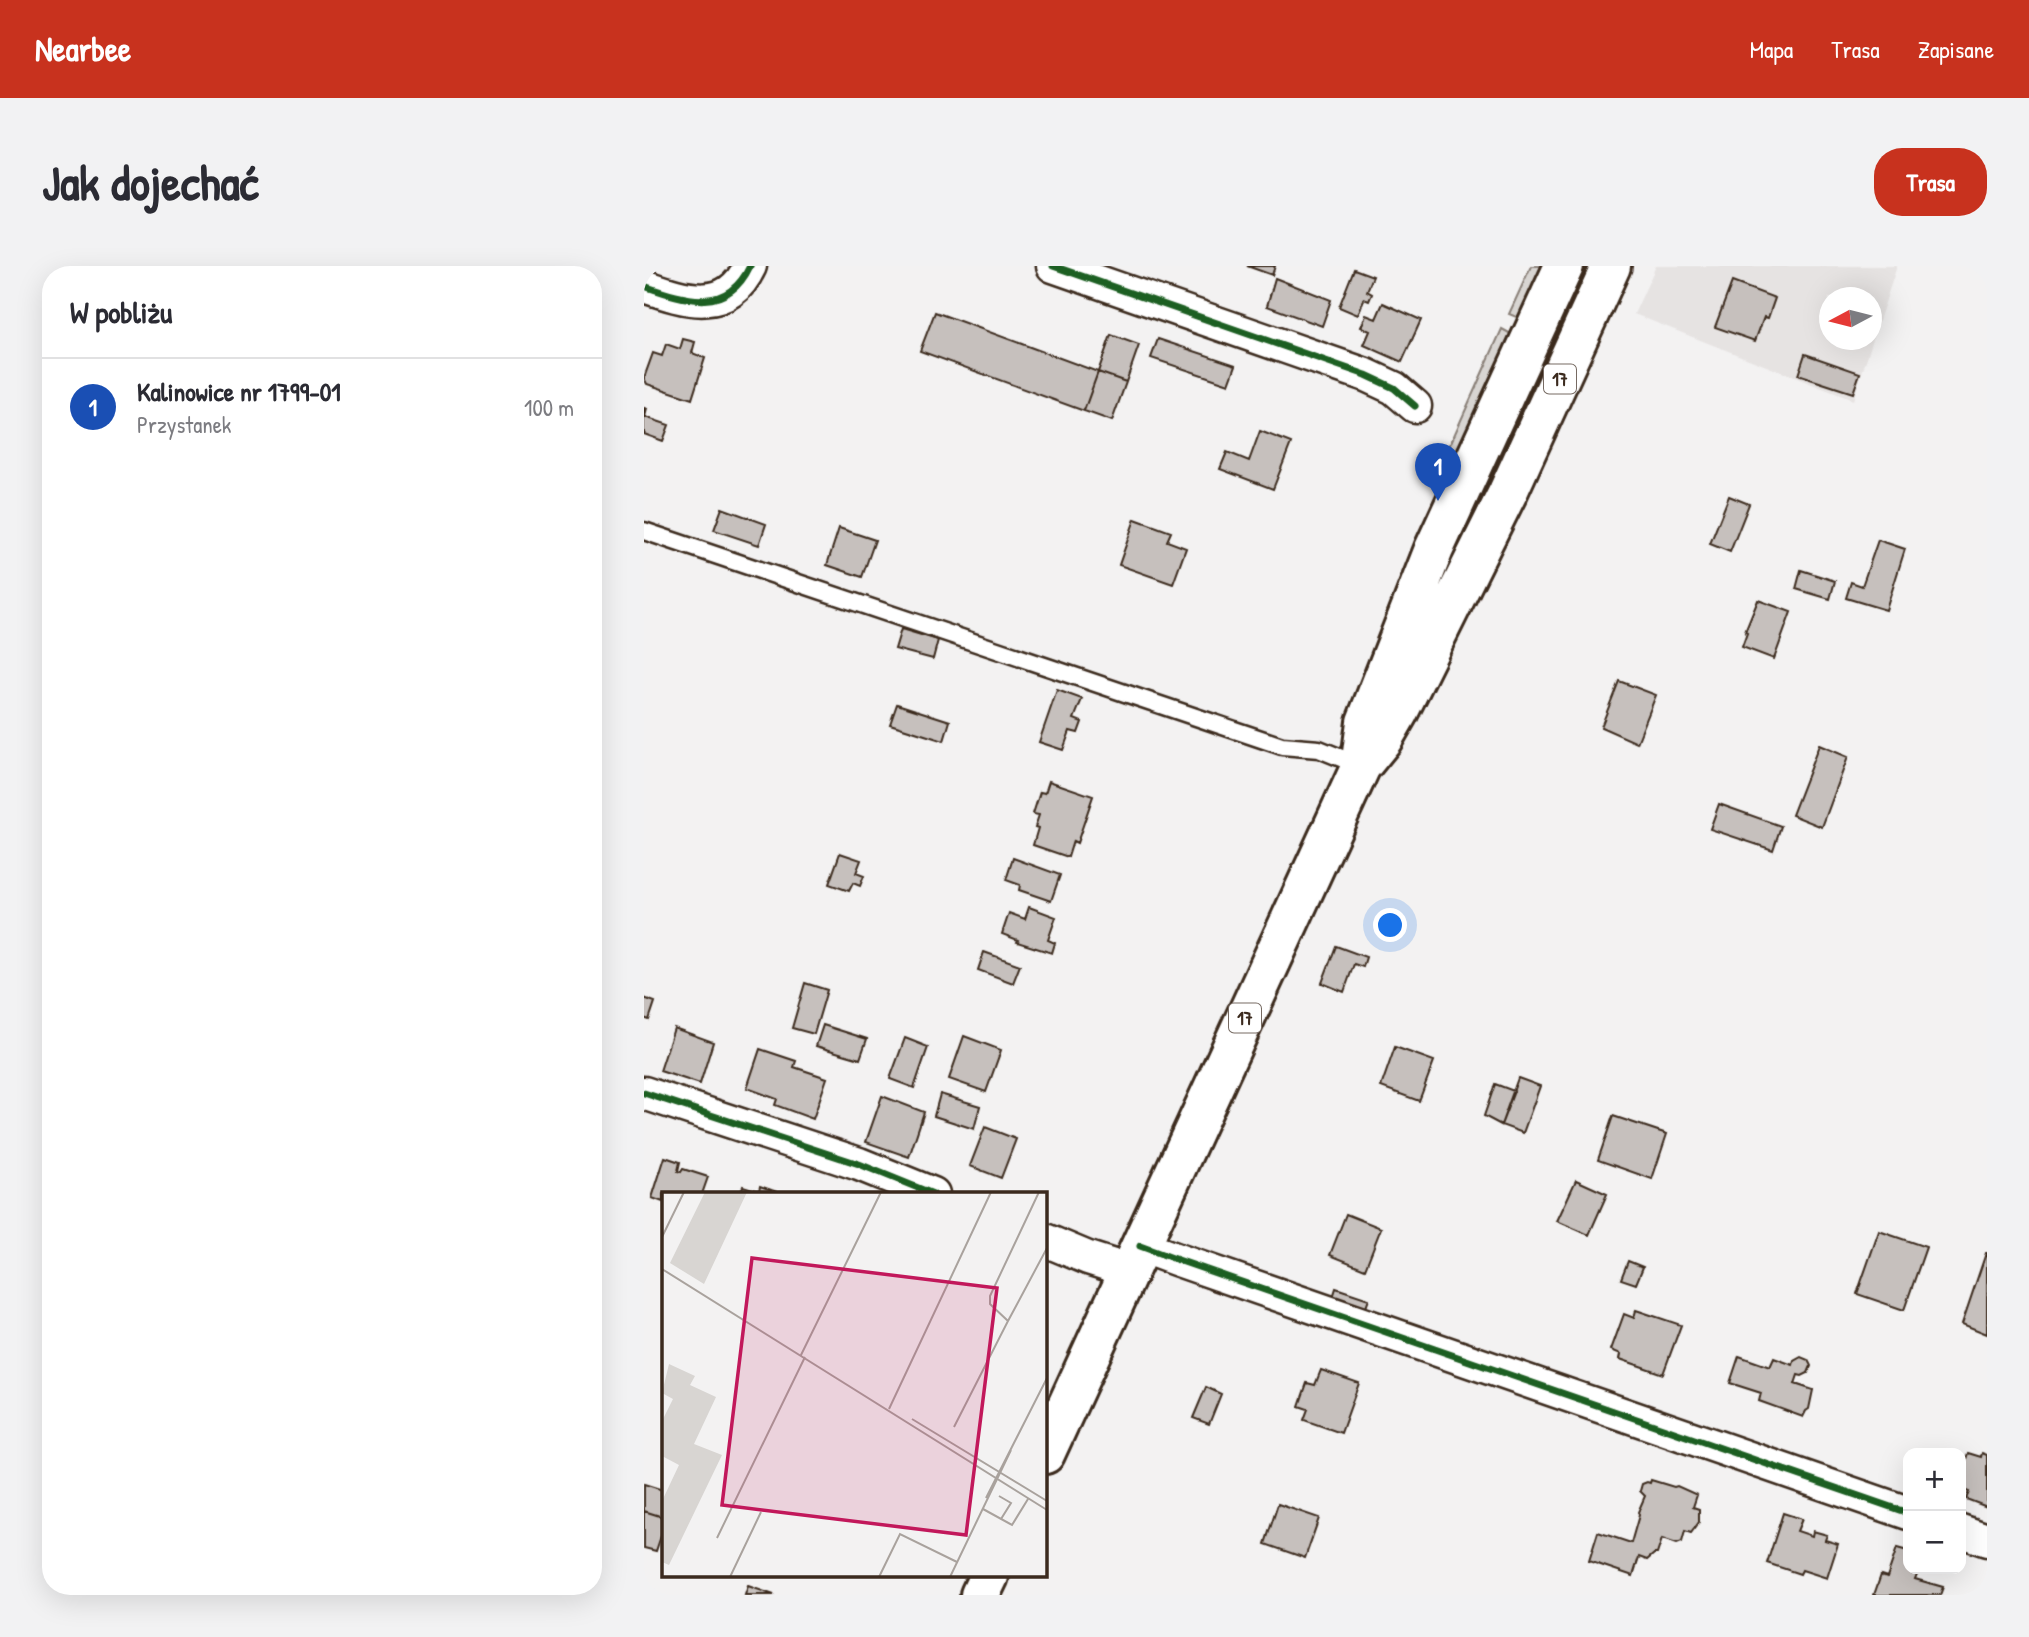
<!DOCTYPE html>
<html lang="pl">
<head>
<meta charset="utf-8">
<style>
  :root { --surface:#fff; --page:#f2f2f3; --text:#2b2b33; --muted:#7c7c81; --line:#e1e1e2; --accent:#c8321e }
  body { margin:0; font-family:"Patrick Hand",sans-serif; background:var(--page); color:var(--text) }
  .controls { position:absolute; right:21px; bottom:21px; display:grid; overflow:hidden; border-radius:14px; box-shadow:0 7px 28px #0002 }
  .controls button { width:63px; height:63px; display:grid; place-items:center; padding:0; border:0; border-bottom:2px solid var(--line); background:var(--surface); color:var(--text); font:35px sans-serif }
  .compass { position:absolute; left:1175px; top:21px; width:63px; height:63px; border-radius:50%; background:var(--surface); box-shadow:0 7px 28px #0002; rotate:263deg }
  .you { position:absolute; left:747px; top:660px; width:24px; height:24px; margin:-18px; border:5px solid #fff; border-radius:50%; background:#1a73e8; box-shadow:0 0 0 10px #1a73e833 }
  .badge { display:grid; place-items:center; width:46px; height:46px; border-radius:50%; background:var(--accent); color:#fff; font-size:23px; font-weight:700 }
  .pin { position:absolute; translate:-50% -58px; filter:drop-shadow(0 2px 4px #0008) }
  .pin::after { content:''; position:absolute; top:37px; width:24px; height:21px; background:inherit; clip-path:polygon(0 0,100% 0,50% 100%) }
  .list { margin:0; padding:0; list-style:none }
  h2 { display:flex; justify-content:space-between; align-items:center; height:91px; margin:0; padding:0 28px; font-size:30px }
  h2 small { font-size:23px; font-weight:400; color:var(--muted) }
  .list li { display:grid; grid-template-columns:46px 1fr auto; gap:21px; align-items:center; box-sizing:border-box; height:98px; padding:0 28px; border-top:2px solid var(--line) }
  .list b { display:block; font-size:26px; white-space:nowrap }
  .list p { margin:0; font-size:23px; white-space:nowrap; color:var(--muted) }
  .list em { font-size:23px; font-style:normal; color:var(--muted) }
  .map { position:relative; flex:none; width:1343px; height:1329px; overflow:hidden; border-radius:28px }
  header { display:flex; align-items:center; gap:42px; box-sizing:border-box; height:98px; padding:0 35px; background:var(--accent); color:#fff }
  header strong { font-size:33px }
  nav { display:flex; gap:38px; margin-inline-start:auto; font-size:24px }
  .intro { display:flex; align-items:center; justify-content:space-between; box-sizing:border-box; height:168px; padding:0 42px }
  h1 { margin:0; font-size:49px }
  .button { padding:18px 32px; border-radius:28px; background:var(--accent); color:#fff; font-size:24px; font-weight:700 }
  main { display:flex; gap:42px; padding:0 42px }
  aside { flex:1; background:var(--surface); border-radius:28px; box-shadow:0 7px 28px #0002 }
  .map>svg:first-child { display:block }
  .built { fill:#e6e3e2; fill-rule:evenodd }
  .green { fill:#d8d5d2; stroke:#8a8078; stroke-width:2 }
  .building { fill:#c6c0bd; stroke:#3b2a1e; stroke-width:2 }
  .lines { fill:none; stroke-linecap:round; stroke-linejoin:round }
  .lane-casing { stroke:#3b2a1e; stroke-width:21 }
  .street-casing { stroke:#3b2a1e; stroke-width:37 }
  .highway-casing { stroke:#3b2a1e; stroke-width:44 }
  .lane { stroke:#fff; stroke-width:16 }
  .street { stroke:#fff; stroke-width:32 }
  .highway { stroke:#fff; stroke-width:38 }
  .cycleway-casing { stroke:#fff; stroke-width:11 }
  .cycleway { stroke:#1b5e20; stroke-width:7 }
  .labels { text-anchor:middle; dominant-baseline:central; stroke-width:7; stroke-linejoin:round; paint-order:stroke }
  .shield { fill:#fff; stroke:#766a62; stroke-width:2 }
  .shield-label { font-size:18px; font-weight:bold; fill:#3b2a1e }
  .inset-road { fill:none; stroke:#a9a29d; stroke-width:2 }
  .view { fill:#c2185b; fill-opacity:0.15; stroke:#c2185b; stroke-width:3.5 }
  .inset-edge { fill:none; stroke:#3b2a1e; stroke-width:3.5 }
</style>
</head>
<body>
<header>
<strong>Nearbee</strong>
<nav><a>Mapa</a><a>Trasa</a><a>Zapisane</a></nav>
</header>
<div class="intro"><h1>Jak dojechać</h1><a class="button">Trasa</a></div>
<main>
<aside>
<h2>W pobliżu<small></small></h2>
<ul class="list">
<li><span class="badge" style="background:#1a4fb4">1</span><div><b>Kalinowice nr 1799-01</b><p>Przystanek</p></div><em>100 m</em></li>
</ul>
</aside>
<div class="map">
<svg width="1343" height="1329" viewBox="0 0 1343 1329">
  <rect width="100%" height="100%" fill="#f3f2f2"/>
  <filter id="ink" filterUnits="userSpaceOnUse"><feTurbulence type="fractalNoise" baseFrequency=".0143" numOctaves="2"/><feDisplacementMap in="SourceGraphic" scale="14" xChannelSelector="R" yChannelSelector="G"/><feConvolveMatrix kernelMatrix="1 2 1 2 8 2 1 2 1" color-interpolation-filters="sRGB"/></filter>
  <g filter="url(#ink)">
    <path class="built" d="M 1012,0 L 1253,0 L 1209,134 L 990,48 ZM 1185,32 L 1227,32 L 1227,74 L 1185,74 Z"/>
    <path class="green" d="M 887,0 L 906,0 L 875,52 L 865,48 Z
      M 858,63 L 869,69 L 814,187 L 804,183 Z"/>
    <path class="building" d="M 603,0 L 631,0 L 628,9 Z
      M 710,3 L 729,10 L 723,25 L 728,28 L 725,35 L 720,33 L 714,49 L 695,41 Z
      M 631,12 L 687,34 L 678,60 L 623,40 Z
      M 1088,16 L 1131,32 L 1124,52 L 1120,51 L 1111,75 L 1071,61 Z
      M 739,37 L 777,54 L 758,96 L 720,79 L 726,65 L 717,61 L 722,49 L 732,53 Z
      M 291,46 L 454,106 L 440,145 L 276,85 Z
      M 467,69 L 495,79 L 482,116 L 454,106 Z
      M 39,73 L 51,76 L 48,87 L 61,92 L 48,133 L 3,118 L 0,112 L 9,87 L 18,90 L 22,78 L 36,83 Z
      M 514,73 L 592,99 L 585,118 L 507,92 Z
      M 1161,88 L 1216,107 L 1209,127 L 1154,109 Z
      M 454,106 L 482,116 L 468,155 L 440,145 Z
      M 0,142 L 3,143 L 1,151 L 25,159 L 19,175 L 0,168 Z
      M 616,165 L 647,177 L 629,223 L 576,203 L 583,186 L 605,195 Z
      M 1085,230 L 1105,238 L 1086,286 L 1066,278 Z
      M 78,242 L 122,258 L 115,279 L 70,264 Z
      M 491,253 L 527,266 L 523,275 L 542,282 L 529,318 L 475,299 Z
      M 195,262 L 231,274 L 218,311 L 183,299 Z
      M 1234,274 L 1261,283 L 1242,344 L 1202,332 L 1207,316 L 1218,320 Z
      M 1157,304 L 1191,315 L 1186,333 L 1152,323 Z
      M 1114,334 L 1147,346 L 1130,393 L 1098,381 L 1103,367 L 1101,366 Z
      M 257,363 L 294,374 L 289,393 L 251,383 Z
      M 975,415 L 1012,429 L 993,477 L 957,461 Z
      M 413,424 L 438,433 L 430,453 L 438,456 L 434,467 L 426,465 L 419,484 L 395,476 Z
      M 253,438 L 306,455 L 300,475 L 246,458 Z
      M 1175,479 L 1204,491 L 1178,561 L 1148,549 Z
      M 405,515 L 449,530 L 433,577 L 429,575 L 424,591 L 389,579 L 394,562 L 391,561 L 395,549 L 389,548 L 396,526 L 401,527 Z
      M 1075,538 L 1137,560 L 1129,584 L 1066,563 Z
      M 196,587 L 217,594 L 212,607 L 220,610 L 216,620 L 209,617 L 205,625 L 185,618 Z
      M 369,592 L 416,609 L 407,635 L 375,624 L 376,619 L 362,614 Z
      M 385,641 L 412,651 L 404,674 L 411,677 L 408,687 L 373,676 L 374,674 L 358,668 L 365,647 L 381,653 Z
      M 692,680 L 722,691 L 719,701 L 710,698 L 700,726 L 678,717 Z
      M 340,686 L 376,699 L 369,717 L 334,704 Z
      M 161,717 L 183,724 L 170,768 L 148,762 Z
      M 0,732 L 11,736 L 5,754 L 0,752 Z
      M 179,759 L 223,773 L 216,793 L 172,780 Z
      M 30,762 L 69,776 L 56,818 L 16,805 Z
      M 320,770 L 357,784 L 342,826 L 305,813 Z
      M 261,772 L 284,781 L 270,822 L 246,813 Z
      M 751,781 L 790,795 L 775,835 L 737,821 Z
      M 116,783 L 152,795 L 150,801 L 183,812 L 169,853 L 131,839 L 133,833 L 103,822 Z
      M 874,812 L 896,820 L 879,867 L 857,859 Z
      M 851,818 L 870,825 L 857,859 L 840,850 Z
      M 296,828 L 336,840 L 330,863 L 290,850 Z
      M 238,830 L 280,846 L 265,891 L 222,876 Z
      M 969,850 L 1023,868 L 1008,913 L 954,894 Z
      M 341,861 L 372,873 L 357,912 L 326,900 Z
      M 21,891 L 36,896 L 34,905 L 37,906 L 39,903 L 64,911 L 58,928 L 19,928 L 19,936 L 8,932 Z
      M 932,914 L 963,928 L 945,969 L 913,955 Z
      M 99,920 L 115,925 L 116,920 L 139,928 L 96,928 Z
      M 702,948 L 737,962 L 721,1003 L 686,989 Z
      M 1235,965 L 1282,981 L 1260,1044 L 1213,1028 Z
      M 1342,987 L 1343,987 L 1343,1068 L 1318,1058 Z
      M 984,995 L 999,1001 L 992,1018 L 977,1013 Z
      M 692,1022 L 725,1033 L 717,1055 L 685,1044 Z
      M 992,1044 L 1037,1059 L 1019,1108 L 976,1093 L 977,1088 L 967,1084 L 980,1048 L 990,1052 Z
      M 1095,1090 L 1126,1101 L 1130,1092 L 1149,1099 L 1150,1095 L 1157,1091 L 1164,1094 L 1167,1100 L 1164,1107 L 1158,1110 L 1154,1109 L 1151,1118 L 1169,1124 L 1165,1143 L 1162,1145 L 1159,1151 L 1115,1135 L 1117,1127 L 1086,1117 Z
      M 677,1104 L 715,1117 L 697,1167 L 660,1154 L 664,1143 L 655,1140 L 663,1117 L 671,1119 Z
      M 562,1121 L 577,1128 L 565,1158 L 549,1152 Z
      M 1324,1187 L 1337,1191 L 1338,1187 L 1343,1189 L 1343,1241 L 1322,1233 L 1325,1226 L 1317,1223 L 1317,1208 Z
      M 1007,1214 L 1030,1221 L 1033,1220 L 1053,1229 L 1049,1241 L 1055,1243 L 1055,1256 L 1050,1263 L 1047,1267 L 1041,1265 L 1038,1276 L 1033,1278 L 1018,1273 L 1013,1288 L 1010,1288 L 1003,1294 L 995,1291 L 989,1310 L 945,1295 L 954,1266 L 987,1277 L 995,1249 L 994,1246 L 1001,1230 L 996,1225 L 998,1218 L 1003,1216 L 1006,1217 Z
      M 0,1218 L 19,1224 L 19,1251 L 0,1245 Z
      M 634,1238 L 675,1252 L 661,1292 L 621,1278 Z
      M 0,1245 L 19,1251 L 19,1264 L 12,1285 L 0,1282 Z
      M 1139,1247 L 1158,1253 L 1153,1265 L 1168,1270 L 1169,1265 L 1183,1269 L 1181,1274 L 1194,1278 L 1183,1312 L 1158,1304 L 1156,1308 L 1123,1297 Z
      M 1253,1282 L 1264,1285 L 1264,1303 L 1275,1303 L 1271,1313 L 1299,1321 L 1296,1329 L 1230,1329 L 1237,1309 L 1243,1311 Z
      M 104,1320 L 130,1329 L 101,1329 Z"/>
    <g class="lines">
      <defs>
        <path id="lane" d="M 0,265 L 638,480 L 675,483 L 717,500"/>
        <path id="street" d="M 409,0 L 722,109 L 750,122 L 771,140
          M 0,20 C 41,34 83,49 106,0
          M 0,827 L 215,898 L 289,928
          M 401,974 L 444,992 L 485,1005
          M 496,980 L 534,994 L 1264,1247
          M 1317,1265 L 1343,1274"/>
        <path id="highway" d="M 718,487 L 722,456 L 790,283 L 920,0
          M 401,1188 L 717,500 L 739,473 L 754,447 L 864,226 L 967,0
          M 336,1329 L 345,1310"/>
      </defs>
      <use href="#lane" class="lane-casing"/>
      <use href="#street" class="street-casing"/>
      <use href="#highway" class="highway-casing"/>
      <use href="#lane" class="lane"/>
      <use href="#street" class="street"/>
      <use href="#highway" class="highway"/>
      <defs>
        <path id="cycleway" d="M 409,0 L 722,109 L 750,122 L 771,140
          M 0,20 C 41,34 83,49 106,0
          M 0,827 L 215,898 L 289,928
          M 496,980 L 534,994 L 1264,1247"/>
      </defs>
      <use href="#cycleway" class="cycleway-casing"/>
      <use href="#cycleway" class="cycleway"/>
    </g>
  </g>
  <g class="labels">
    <g class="shield">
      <rect x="900" y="98.5" width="32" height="29" rx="5"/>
      <rect x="585" y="737.5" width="32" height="29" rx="5"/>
    </g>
    <g class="shield-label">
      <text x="916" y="113">17</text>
      <text x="601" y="752">17</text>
    </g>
  </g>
  <g transform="translate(18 926)">
    <rect width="385" height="385" fill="#f3f2f2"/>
    <path d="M 43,0 L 85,0 L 42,92 L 8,71 ZM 7,172 L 33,184 L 28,193 L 54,205 L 32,252 L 60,263 L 7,373 L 0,370 L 0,309 L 17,273 L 0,264 L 0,229 L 11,207 L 0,201 Z" fill="#d8d5d2"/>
    <path class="inset-road" d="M 0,45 L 22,0M 0,77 L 385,318M 346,129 L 385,56M 139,163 L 219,0M 227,217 L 329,0M 250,227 L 385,309M 292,235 L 346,129 L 328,112 L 328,104 L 377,0M 337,304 L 349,311 L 339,327M 324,306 L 385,186M 321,317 L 350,333 L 366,307M 55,346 L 143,165M 68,385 L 99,320M 217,385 L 238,342 L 295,370M 288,385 L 349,258"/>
    <path class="view" d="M 90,66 L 335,96 L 304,343 L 60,313 Z"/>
    <rect width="385" height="385" class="inset-edge"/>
  </g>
</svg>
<div class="controls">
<button>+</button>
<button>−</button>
</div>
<svg class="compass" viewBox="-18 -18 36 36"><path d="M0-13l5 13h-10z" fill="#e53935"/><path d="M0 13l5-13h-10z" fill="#7c7c81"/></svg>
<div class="you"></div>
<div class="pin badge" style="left:794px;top:235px;background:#1a4fb4">1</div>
</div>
</main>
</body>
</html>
